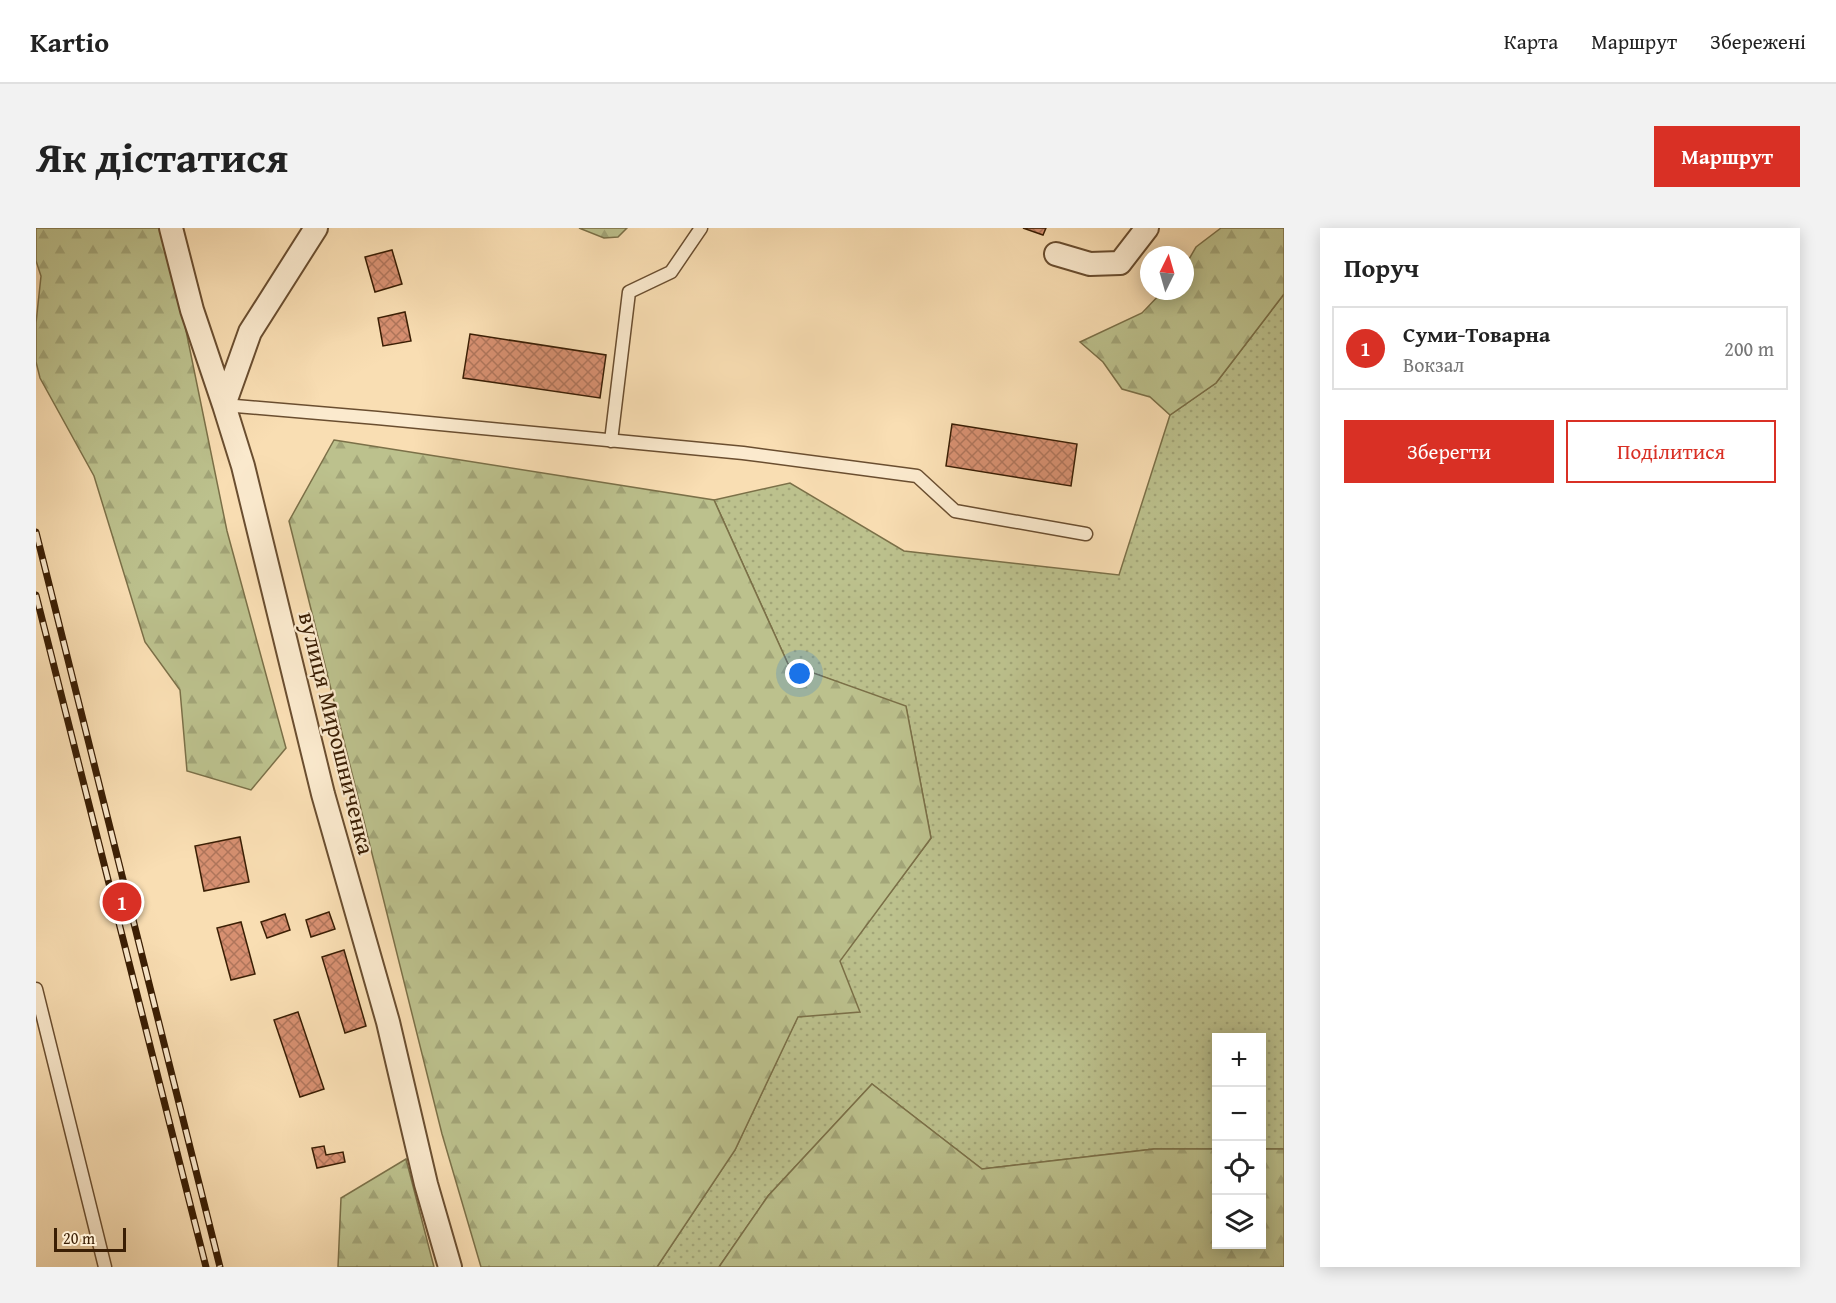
<!DOCTYPE html>
<html lang="uk">
<head>
<meta charset="utf-8">
<style>
  :root { --surface:#fff; --page:#f2f2f2; --text:#222; --muted:#767676; --line:#e0e0e0; --accent:#d93025 }
  body { margin:0; font-family:"Gentium Book Plus",serif; background:var(--page); color:var(--text) }
  .controls { position:absolute; right:18px; bottom:18px; display:grid; overflow:hidden; border-radius:0px; box-shadow:0 3px 15px #0003 }
  .controls button { width:54px; height:54px; display:grid; place-items:center; padding:0; border:0; border-bottom:2px solid var(--line); background:var(--surface); color:var(--text); font:30px sans-serif }
  .compass { position:absolute; left:1104px; top:18px; width:54px; height:54px; border-radius:50%; background:var(--surface); box-shadow:0 3px 15px #0003; rotate:5deg }
  .scale { position:absolute; left:18px; bottom:15px; width:72px; box-sizing:border-box; padding-left:6px; border:3px solid #3a1e04; border-top:0; font-size:16px; line-height:21px; white-space:nowrap; color:#3a1e04; -webkit-text-stroke:4px #fbeace; paint-order:stroke }
  .you { position:absolute; left:764px; top:446px; width:21px; height:21px; margin:-15px; border:4px solid #fff; border-radius:50%; background:#1a73e8; box-shadow:0 0 0 9px #1a73e833 }
  .badge { display:grid; place-items:center; width:39px; height:39px; border-radius:50%; background:var(--accent); color:#fff; font-size:20px; font-weight:700 }
  .pin { position:absolute; translate:-50% -50%; border:3px solid #fff; box-shadow:0 2px 6px #0006 }
  .list { margin:0; padding:0; list-style:none }
  h2 { display:flex; justify-content:space-between; align-items:center; height:78px; margin:0; padding:0 24px; font-size:26px }
  h2 small { font-size:20px; font-weight:400; color:var(--muted) }
  .list li { display:grid; grid-template-columns:39px 1fr auto; gap:18px; align-items:center; box-sizing:border-box; height:84px; margin:0 12px 12px; padding:0 12px; border:2px solid var(--line); border-radius:0px }
  .list b { display:block; font-size:22px; white-space:nowrap }
  .list p { margin:0; font-size:20px; white-space:nowrap; color:var(--muted) }
  .list em { font-size:20px; font-style:normal; color:var(--muted) }
  .actions { display:flex; gap:12px; padding:18px 24px }
  .actions a { flex:1; padding:14px 0; border:2px solid var(--accent); border-radius:0px; text-align:center; font-size:21px; color:var(--accent) }
  .actions .main { background:var(--accent); color:#fff }
  .icon { flex:none; width:33px; height:33px; fill:none; stroke:currentColor; stroke-width:2; stroke-linecap:round; stroke-linejoin:round }
  .map { position:relative; flex:none; width:1248px; height:1039px; overflow:hidden; border-radius:0px }
  header { display:flex; align-items:center; gap:36px; box-sizing:border-box; height:84px; padding:0 30px; background:var(--surface); border-bottom:2px solid var(--line) }
  header strong { font-size:28px }
  nav { display:flex; gap:33px; margin-inline-start:auto; font-size:21px }
  .intro { display:flex; align-items:center; justify-content:space-between; box-sizing:border-box; height:144px; padding:0 36px }
  h1 { margin:0; font-size:42px }
  .button { padding:15px 27px; border-radius:0px; background:var(--accent); color:#fff; font-size:21px; font-weight:700 }
  main { display:flex; gap:36px; padding:0 36px }
  aside { flex:1; background:var(--surface); border-radius:0px; box-shadow:0 3px 15px #0003 }
  .map>svg:first-child { display:block }
  .grass { fill:url(#grass-dots); stroke:#7b7048; stroke-width:1.5 }
  .forest { fill:url(#forest-firs); stroke:#7b7048; stroke-width:1.5 }
  .building { fill:url(#building-cross-hatch); stroke:#3a1e04; stroke-width:1.5 }
  .lines { fill:none; stroke-linecap:round; stroke-linejoin:round }
  .service-casing { stroke:#6a4e30; stroke-width:15 }
  .minor-casing { stroke:#6a4e30; stroke-width:26 }
  .service { stroke:#fbeace; stroke-width:12 }
  .minor { stroke:#fbeace; stroke-width:22 }
  .rail-casing { stroke:#3a1e04; stroke-width:7 }
  .rail { stroke:#fbeace; stroke-width:4.5; stroke-dasharray:14; stroke-linecap:butt }
  .labels { text-anchor:middle; dominant-baseline:central; stroke-width:4.5; stroke-linejoin:round; paint-order:stroke }
  .street-label { font-size:24px; fill:#3a1e04; stroke:#fbeace }
</style>
</head>
<body>
<header>
<strong>Kartio</strong>
<nav><a>Карта</a><a>Маршрут</a><a>Збережені</a></nav>
</header>
<div class="intro"><h1>Як дістатися</h1><a class="button">Маршрут</a></div>
<main>
<div class="map">
<svg width="1248" height="1039" viewBox="0 0 1248 1039">
  <defs>
    <pattern id="grass-dots" width="8" height="8" patternUnits="userSpaceOnUse" patternTransform="scale(1.5)"><rect width="8" height="8" fill="#bcc18d"/><path d="M2 2h.1M6 6h.1" fill="none" stroke="#a2a578" stroke-width="1.8" stroke-linecap="round"/></pattern>
    <pattern id="forest-firs" width="22" height="20" patternUnits="userSpaceOnUse" patternTransform="scale(1.5)"><rect width="22" height="20" fill="#bcc18d"/><path d="M5 1l3.5 6h-7zM16 11l3.5 6h-7z" fill="#a2a578"/></pattern>
    <pattern id="building-cross-hatch" width="8" height="8" patternUnits="userSpaceOnUse" patternTransform="scale(1.5)"><rect width="8" height="8" fill="#d79071"/><path d="M0 0l8 8M0 8l8-8" fill="none" stroke="#af755b"/></pattern>
  </defs>
  <rect width="100%" height="100%" fill="#f9deb3"/>
  <filter id="stains"><feTurbulence type="fractalNoise" baseFrequency=".00333" numOctaves="4"/><feColorMatrix values="0 0 0 0 .2 0 0 0 0 .09 0 0 0 0 .02 0 0 0 .5 -.17"/></filter>
  <radialGradient id="worn" r=".72"><stop offset=".6" stop-color="#630" stop-opacity="0"/><stop offset="1" stop-color="#630" stop-opacity=".3"/></radialGradient>
  <path class="grass" d="M 1248,66 L 1248,921 L 1226,921 L 1226,810 L 1180,810 L 1180,921 L 1118,921 L 946,941 L 836,856 L 732,968 L 683,1039 L 621,1039 L 699,922 L 762,788 L 895,610 L 870,479 L 752,436 L 678,272 L 754,255 L 868,323 L 1083,347 L 1134,187 L 1180,155 Z"/>
  <path class="forest" d="M 0,0 L 129,0 L 191,303 L 250,520 L 215,562 L 151,543 L 144,462 L 109,414 L 58,248 L 4,150 L 0,134 L 0,95 L 5,48 L 0,33 Z
    M 543,0 L 591,0 L 582,9 L 568,10 Z
    M 1185,0 L 1248,0 L 1248,66 L 1180,155 L 1134,187 L 1114,169 L 1086,161 L 1067,134 L 1044,114 L 1106,85 L 1127,63 L 1149,63 L 1149,38 L 1160,19 Z
    M 298,212 L 678,272 L 752,436 L 870,478 L 895,610 L 804,733 L 824,784 L 762,789 L 699,922 L 621,1039 L 445,1039 L 406,906 L 253,293 Z
    M 836,856 L 946,941 L 1118,921 L 1180,921 L 1180,1016 L 1226,1016 L 1226,921 L 1248,921 L 1248,1039 L 683,1039 L 732,968 Z
    M 370,931 L 398,1039 L 302,1039 L 305,970 Z"/>
  <path class="building" d="M 987,0 L 1010,0 L 1007,7 Z
    M 356,22 L 366,56 L 339,64 L 329,29 Z
    M 369,84 L 375,113 L 347,118 L 342,90 Z
    M 434,106 L 570,127 L 564,170 L 427,150 Z
    M 916,196 L 1041,216 L 1035,258 L 910,238 Z
    M 204,609 L 213,654 L 168,663 L 159,618 Z
    M 293,684 L 299,701 L 275,709 L 270,692 Z
    M 249,686 L 254,702 L 231,710 L 225,694 Z
    M 205,694 L 219,746 L 195,752 L 181,700 Z
    M 308,722 L 330,798 L 309,805 L 286,729 Z
    M 262,784 L 288,861 L 264,869 L 238,792 Z
    M 288,918 L 290,927 L 307,924 L 309,934 L 281,940 L 276,920 Z"/>
  <g class="lines">
    <defs>
      <path id="service" d="M 188,177 L 341,190 L 707,225 L 881,248 L 919,283 L 1050,306
        M 575,213 L 593,64 L 635,44 L 665,0
        M 0,761 L 69,1039"/>
      <path id="minor" d="M 135,0 L 156,82 L 188,177
        M 280,0 L 214,104 L 188,177 L 207,238 L 287,566 L 352,794 L 390,956 L 414,1039
        M 1020,26 L 1054,36 L 1084,35 L 1111,0"/>
    </defs>
    <use href="#service" class="service-casing"/>
    <use href="#minor" class="minor-casing"/>
    <use href="#service" class="service"/>
    <use href="#minor" class="minor"/>
    <defs>
      <path id="rail" d="M 0,304 L 184,1039
        M 0,367 L 170,1039"/>
    </defs>
    <use href="#rail" class="rail-casing"/>
    <use href="#rail" class="rail"/>
  </g>
  <g class="labels">
    <g class="street-label">
      <text transform="translate(301 505) rotate(76)">вулиця Мирошниченка</text>
    </g>
  </g>
  <rect width="100%" height="100%" filter="url(#stains)"/>
  <rect width="100%" height="100%" fill="url(#worn)"/>
</svg>
<div class="controls">
<button>+</button>
<button>−</button>
<button><svg class="icon" aria-label="locate" viewBox="0 0 24 24"><circle cx="12" cy="12" r="6"/><path d="M12 2v4M12 18v4M2 12h4M18 12h4"/></svg></button>
<button><svg class="icon" aria-label="layers" viewBox="0 0 24 24"><path d="M12 4l9 5-9 5-9-5zM3 14l9 5 9-5"/></svg></button>
</div>
<svg class="compass" viewBox="-18 -18 36 36"><path d="M0-13l5 13h-10z" fill="#e53935"/><path d="M0 13l5-13h-10z" fill="#767676"/></svg>
<div class="scale">20 m</div>
<div class="you"></div>
<div class="pin badge" style="left:86px;top:674px">1</div>
</div>
<aside>
<h2>Поруч<small></small></h2>
<ul class="list">
<li><span class="badge">1</span><div><b>Суми-Товарна</b><p>Вокзал</p></div><em>200 m</em></li>
</ul>
<div class="actions"><a class="main">Зберегти</a><a>Поділитися</a></div>
</aside>
</main>
</body>
</html>
